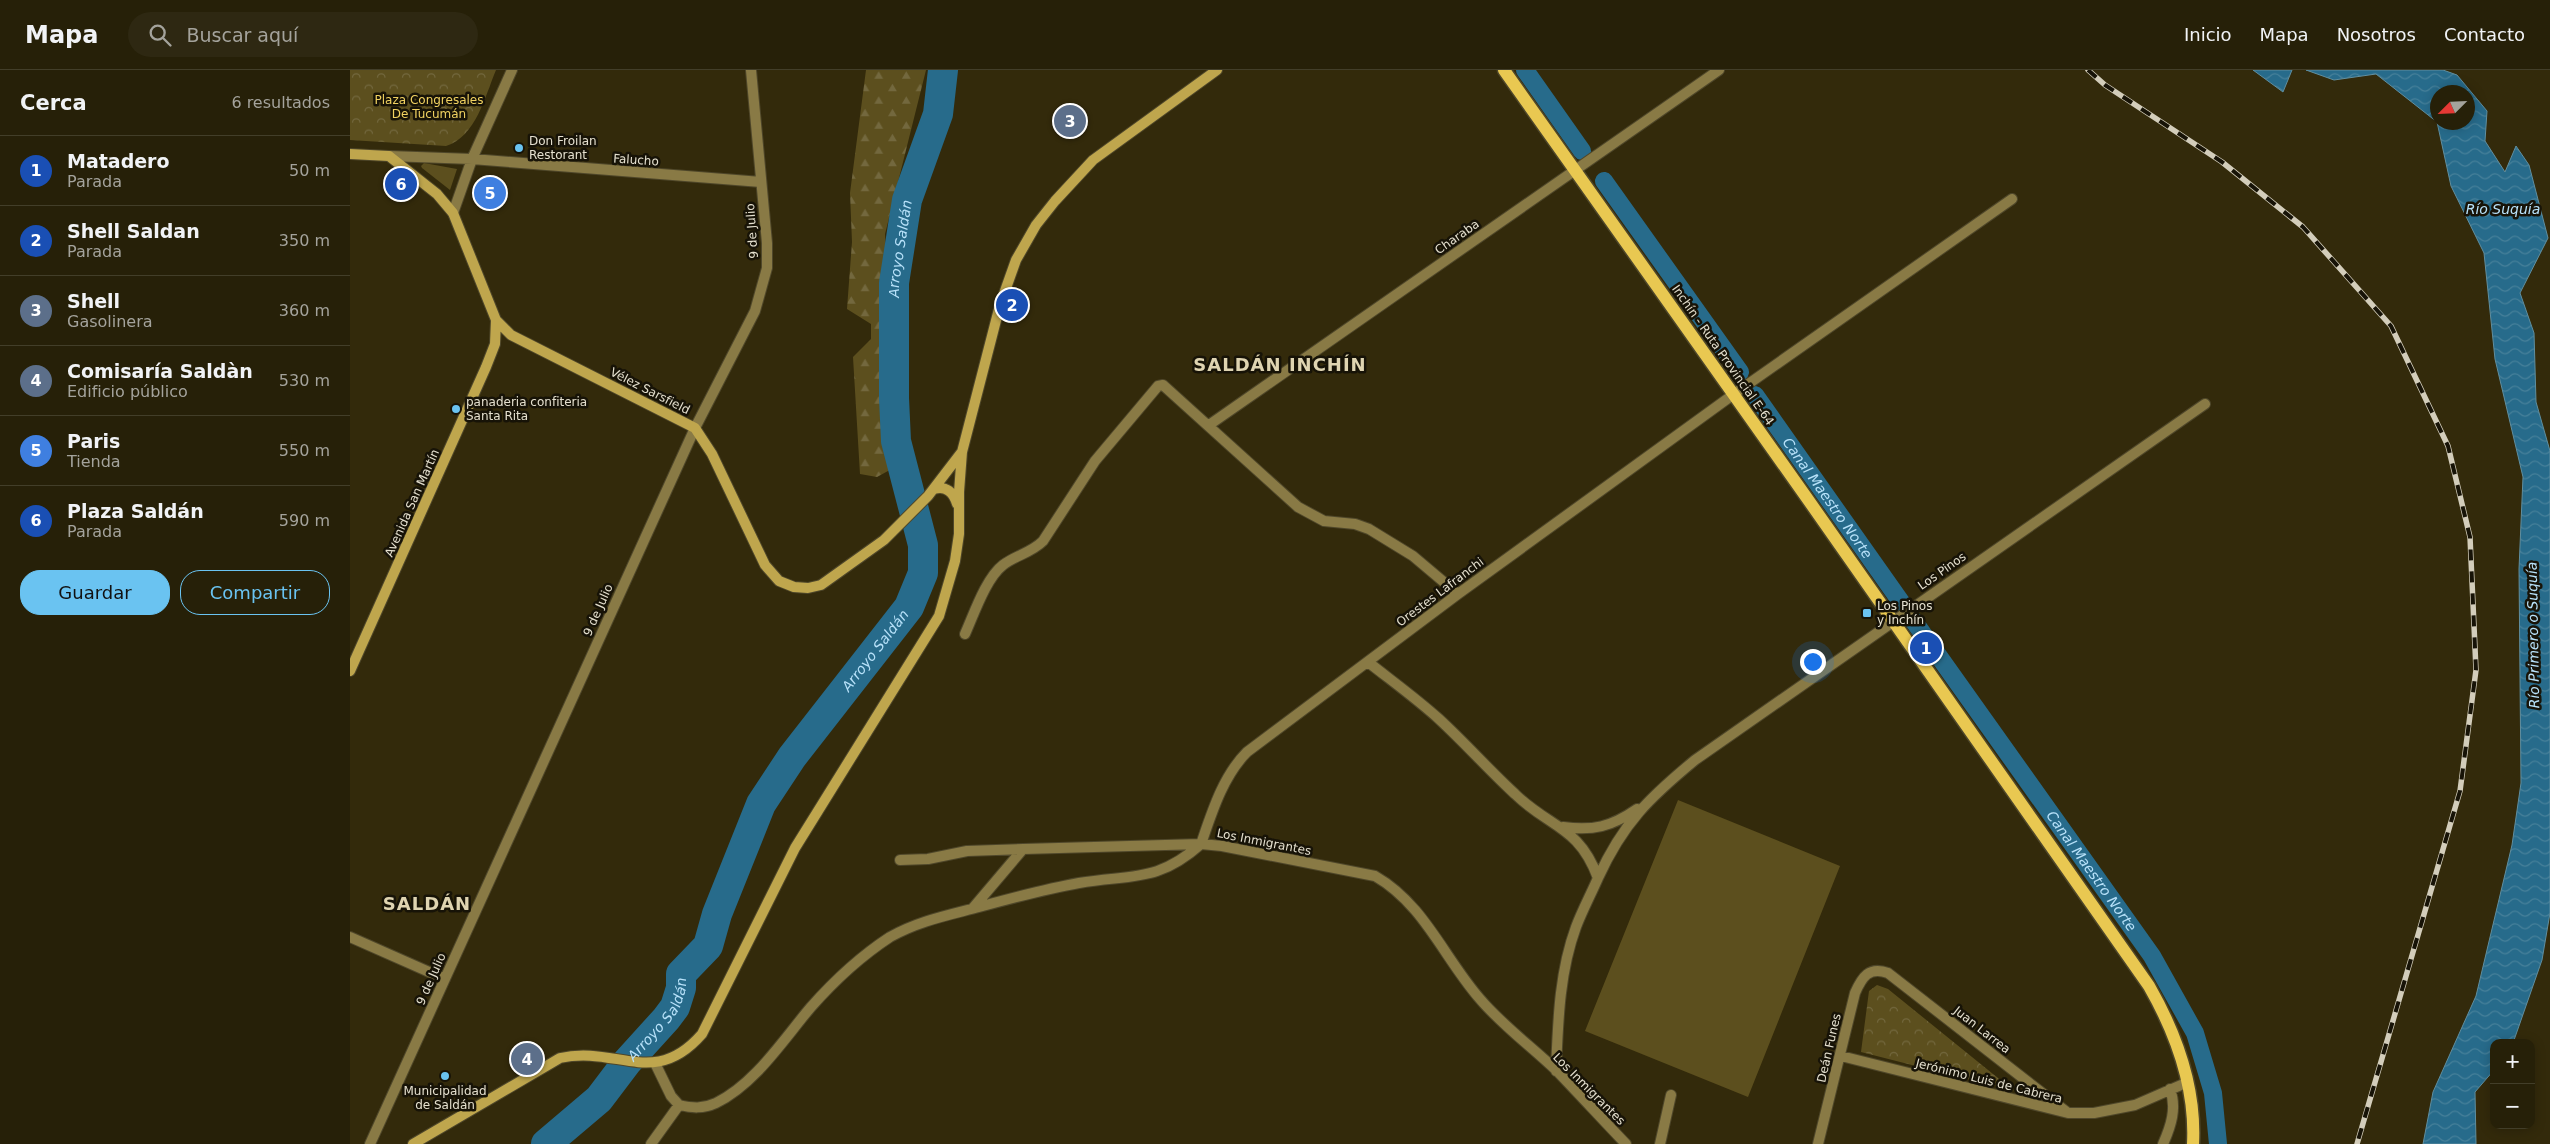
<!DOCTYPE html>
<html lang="es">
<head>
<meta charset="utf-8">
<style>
  :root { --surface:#262008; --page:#2e2812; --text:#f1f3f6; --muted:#a4a39c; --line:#423e29; --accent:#6ac3f1 }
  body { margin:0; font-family:"DejaVu Sans",sans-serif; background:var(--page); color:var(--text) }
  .controls { position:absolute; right:15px; bottom:15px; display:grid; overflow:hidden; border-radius:10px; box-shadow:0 2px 12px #0003 }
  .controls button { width:45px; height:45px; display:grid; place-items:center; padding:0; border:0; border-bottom:1px solid var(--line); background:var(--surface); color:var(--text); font:25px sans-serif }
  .compass { position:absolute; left:2080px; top:15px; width:45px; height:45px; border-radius:50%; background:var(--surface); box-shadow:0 2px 12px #0003; rotate:246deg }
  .you { position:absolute; left:1462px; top:591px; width:18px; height:18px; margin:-12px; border:4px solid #fff; border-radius:50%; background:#1a73e8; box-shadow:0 0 0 8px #1a73e833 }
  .badge { display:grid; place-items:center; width:32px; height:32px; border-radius:50%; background:var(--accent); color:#fff; font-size:16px; font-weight:700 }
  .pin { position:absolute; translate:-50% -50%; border:2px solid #fff; box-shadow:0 1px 5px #0006 }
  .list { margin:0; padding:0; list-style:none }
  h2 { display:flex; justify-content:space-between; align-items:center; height:65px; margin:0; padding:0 20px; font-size:21px }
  h2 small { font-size:16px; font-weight:400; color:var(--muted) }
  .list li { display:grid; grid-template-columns:32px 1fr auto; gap:15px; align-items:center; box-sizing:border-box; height:70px; padding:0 20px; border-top:1px solid var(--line) }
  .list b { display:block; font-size:19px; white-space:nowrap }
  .list p { margin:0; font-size:16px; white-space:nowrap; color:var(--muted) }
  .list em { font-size:16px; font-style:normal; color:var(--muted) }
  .actions { display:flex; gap:10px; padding:15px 20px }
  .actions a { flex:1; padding:11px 0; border:1px solid var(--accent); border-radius:20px; text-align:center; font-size:18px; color:var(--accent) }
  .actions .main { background:var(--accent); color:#111 }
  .icon { flex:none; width:28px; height:28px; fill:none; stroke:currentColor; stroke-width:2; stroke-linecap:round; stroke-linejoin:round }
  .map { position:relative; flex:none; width:2200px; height:1074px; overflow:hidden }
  header { display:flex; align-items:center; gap:30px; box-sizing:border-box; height:70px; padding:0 25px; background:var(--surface); border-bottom:1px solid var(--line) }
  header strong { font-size:24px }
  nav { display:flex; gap:28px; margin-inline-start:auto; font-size:18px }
  .search { width:350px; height:45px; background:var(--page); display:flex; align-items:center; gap:12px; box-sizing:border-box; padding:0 18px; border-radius:28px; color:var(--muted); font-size:19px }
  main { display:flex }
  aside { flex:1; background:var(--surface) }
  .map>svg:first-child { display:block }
  .grass { fill:#5c4f1e }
  .forest { fill:url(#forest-firs) }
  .park { fill:url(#park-crowns) }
  .water { fill:url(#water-waves); stroke:#608e9f; fill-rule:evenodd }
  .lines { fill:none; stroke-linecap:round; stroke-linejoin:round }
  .canal { stroke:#276b8b; stroke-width:18 }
  .river { stroke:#276b8b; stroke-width:30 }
  .street-casing { stroke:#4f472a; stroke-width:12 }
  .secondary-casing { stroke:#4f472a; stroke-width:12 }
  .primary-casing { stroke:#4f472a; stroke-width:15 }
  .street { stroke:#897a45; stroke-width:10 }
  .secondary { stroke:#bfa64d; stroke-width:10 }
  .primary { stroke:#e9c851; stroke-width:12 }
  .rail-casing { stroke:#d3cdbb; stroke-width:5.5 }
  .rail { stroke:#171307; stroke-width:4; stroke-dasharray:11; stroke-linecap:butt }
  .poi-dot { fill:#6ac3f1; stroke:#171307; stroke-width:2 }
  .labels { text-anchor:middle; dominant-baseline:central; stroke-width:5; stroke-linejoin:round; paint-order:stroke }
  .park-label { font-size:12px; fill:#f1d261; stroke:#171307 }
  .poi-label { font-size:12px; fill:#e5e0cf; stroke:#171307; text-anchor:start }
  .street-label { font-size:12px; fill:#e5e0cf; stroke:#171307 }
  .water-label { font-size:14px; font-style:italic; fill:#b8e2fa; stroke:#171307 }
  .district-label { font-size:18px; font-weight:bold; letter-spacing:1px; fill:#dfd4b1; stroke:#171307 }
</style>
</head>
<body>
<header>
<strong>Mapa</strong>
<div class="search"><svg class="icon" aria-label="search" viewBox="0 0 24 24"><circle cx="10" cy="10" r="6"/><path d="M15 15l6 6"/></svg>Buscar aquí</div>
<nav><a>Inicio</a><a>Mapa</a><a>Nosotros</a><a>Contacto</a></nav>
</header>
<main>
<aside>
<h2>Cerca<small>6 resultados</small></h2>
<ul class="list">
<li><span class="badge" style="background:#1a4fb4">1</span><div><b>Matadero</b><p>Parada</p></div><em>50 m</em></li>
<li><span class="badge" style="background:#1a4fb4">2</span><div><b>Shell Saldan</b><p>Parada</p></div><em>350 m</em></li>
<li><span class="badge" style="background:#5c6f8a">3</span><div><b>Shell</b><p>Gasolinera</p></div><em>360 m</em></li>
<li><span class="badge" style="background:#5c6f8a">4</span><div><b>Comisaría Saldàn</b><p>Edificio público</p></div><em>530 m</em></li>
<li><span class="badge" style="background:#3f7fe0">5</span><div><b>Paris</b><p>Tienda</p></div><em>550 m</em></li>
<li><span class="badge" style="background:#1a4fb4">6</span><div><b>Plaza Saldán</b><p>Parada</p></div><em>590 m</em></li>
</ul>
<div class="actions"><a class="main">Guardar</a><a>Compartir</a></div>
</aside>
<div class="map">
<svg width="2200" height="1074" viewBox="0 0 2200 1074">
  <defs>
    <pattern id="forest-firs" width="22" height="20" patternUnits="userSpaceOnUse" patternTransform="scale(1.25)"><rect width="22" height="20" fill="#5c4f1e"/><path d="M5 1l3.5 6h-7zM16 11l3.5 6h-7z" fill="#73683e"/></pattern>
    <pattern id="park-crowns" width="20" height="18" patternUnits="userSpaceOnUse" patternTransform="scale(1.25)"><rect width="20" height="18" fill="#5c4f1e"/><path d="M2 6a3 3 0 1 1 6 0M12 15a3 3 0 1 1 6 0" fill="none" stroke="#73683e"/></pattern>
    <pattern id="water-waves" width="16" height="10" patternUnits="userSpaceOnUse" patternTransform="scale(1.25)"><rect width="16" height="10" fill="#276b8b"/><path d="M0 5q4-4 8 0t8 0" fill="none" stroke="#46809a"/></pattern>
  </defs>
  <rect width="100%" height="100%" fill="#332a0b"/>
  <path class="grass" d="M 74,93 L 107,99 L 100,120 L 72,98 L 71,96 Z
    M 1328,730 L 1490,796 L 1398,1027 L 1235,961 Z"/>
  <path class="forest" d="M 516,0 L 576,0 L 535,164 L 547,396 L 527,407 L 510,404 L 503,287 L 521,269 L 521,254 L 497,239 L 502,172 L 500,123 Z"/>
  <path class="park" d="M 0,0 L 146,0 C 135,26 126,67 96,76 L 0,70 Z
    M 1527,915 L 1538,919 L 1664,1021 L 1511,982 L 1519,921 Z"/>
  <path class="water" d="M 1903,0 L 1942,0 L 1933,22 Z
    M 1956,0 L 2093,0 L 2107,5 L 2137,41 L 2135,71 L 2155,102 L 2166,76 L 2179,95 L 2198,168 L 2170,223 L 2184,263 L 2186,332 L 2200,381 L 2200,843 L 2192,890 L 2163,973 L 2144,973 L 2144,1000 L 2125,1022 L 2126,1074 L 2073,1074 L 2083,1022 L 2126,926 L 2162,775 L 2171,713 L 2169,499 L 2173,407 L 2145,289 L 2134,183 L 2101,116 L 2087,52 L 2026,4 L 1984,10 ZM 2088,22 L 2118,22 L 2118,52 L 2088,52 Z"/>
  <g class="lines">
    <g class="canal">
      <path d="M 1175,0 L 1232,81"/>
      <path d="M 1254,111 L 1390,302"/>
      <path id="s1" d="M 1405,325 L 1551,532"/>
      <path id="s2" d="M 1563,550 L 1802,886 L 1845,963 L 1863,1023 L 1868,1074"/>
    </g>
    <path class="river" id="s3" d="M 196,1074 L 249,1029 L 277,992 L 316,949 L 325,937 L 331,918 L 331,904 L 358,876 L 367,844 L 411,734 L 442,687 L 559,537 L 573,503 L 573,475 L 546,371 L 544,328 L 544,213 L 557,130 L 588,44 L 593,0"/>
    <defs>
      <path id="street" d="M 39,86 L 122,89 L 411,112
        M 103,143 L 122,89 L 162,0
        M 859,355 L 1369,0
        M 615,564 C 624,544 636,508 653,495 C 666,485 681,483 693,471 L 745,391 L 808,316 L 813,315 L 948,437 L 974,451 L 1005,454 L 1019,459 L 1063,486 L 1108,524
        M 1018,592 C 1042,611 1067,629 1089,649 C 1115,673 1139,700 1165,724 C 1200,758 1229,756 1248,808 C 1241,824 1232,841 1226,857 C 1209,903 1208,953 1206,1001
        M 1213,757 C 1243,761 1261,757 1287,739
        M 851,774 C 862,742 873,706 897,682 L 1108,524 L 1384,324 L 1662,129
        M 550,790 L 578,789 L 617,781 L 673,779
        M 1248,808 C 1273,753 1299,728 1345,690 L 1855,334
        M 623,838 L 673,779 L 851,774 L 872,776 L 1025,806 C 1074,834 1094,888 1130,929 C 1153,956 1182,977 1208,1002 C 1231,1026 1253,1050 1276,1074
        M 0,867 L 95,909
        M 1491,986 L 1718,1043 L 1744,1043 L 1785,1035 L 1838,1012
        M 305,993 L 321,1026 L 329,1035 C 342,1038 353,1039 366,1033 C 405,1014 433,970 461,937 C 484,911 511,886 540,867 C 568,851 599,845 629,837 C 662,828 695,819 729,813 C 782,804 807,813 851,774
        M 20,1074 L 345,358 L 405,241 L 417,198 L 417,173 L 401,0
        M 301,1074 L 329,1035
        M 1310,1074 L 1321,1025
        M 1468,1074 L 1505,923 C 1512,907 1519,896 1538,903 L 1718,1043
        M 1813,1074 C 1821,1056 1827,1038 1820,1019"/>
      <path id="secondary" d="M 0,84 L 39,86 L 87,124 L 103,143 L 146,250 L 161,265 L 345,358 L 362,384 L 415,495 L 429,511 L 444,517 L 458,518 L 471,515 L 534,470 L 578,426 L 611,383
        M 584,419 C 596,415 604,423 607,434
        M 0,601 L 136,297 L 145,274 L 146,250
        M 63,1074 L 210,988 C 267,975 304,1019 352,964 L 445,778 L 589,546 L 605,491 L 609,464 L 609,422 L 612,382 L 650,235 L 666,190 L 686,155 L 705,131 L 743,90 L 867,0"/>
      <path id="primary" d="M 1154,0 L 1459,431 L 1799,916 C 1827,965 1846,1017 1843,1074"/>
    </defs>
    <use href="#street" class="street-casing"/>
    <use href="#secondary" class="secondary-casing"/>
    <use href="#primary" class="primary-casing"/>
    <use href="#street" class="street"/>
    <use href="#secondary" class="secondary"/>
    <use href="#primary" class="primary"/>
    <defs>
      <path id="rail" d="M 1738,0 L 1755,15 L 1872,92 L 1953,157 L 2041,256 L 2098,376 L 2120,467 L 2126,600 L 2110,721 L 2007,1074"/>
    </defs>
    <use href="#rail" class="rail-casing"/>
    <use href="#rail" class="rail"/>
  </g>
  <g class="poi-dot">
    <circle cx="169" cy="78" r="5"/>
    <circle cx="106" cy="339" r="5"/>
    <rect x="1512" y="538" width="10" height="10" rx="2.5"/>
    <circle cx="95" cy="1006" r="5"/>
  </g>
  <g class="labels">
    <g class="park-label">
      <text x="79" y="30">Plaza Congresales<tspan x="79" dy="14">De Tucumán</tspan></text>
    </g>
    <g class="poi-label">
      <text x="179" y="71">Don Froilan<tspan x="179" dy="14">Restorant</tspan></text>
      <text x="116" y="332">panaderia confiteria<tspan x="116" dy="14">Santa Rita</tspan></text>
      <text x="1527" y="536">Los Pinos<tspan x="1527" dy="14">y Inchín</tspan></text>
      <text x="95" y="1021" text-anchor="middle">Municipalidad<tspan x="95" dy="14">de Saldán</tspan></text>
    </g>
    <g class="street-label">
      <text transform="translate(286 90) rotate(4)">Falucho</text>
      <text transform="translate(402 161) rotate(-94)">9 de Julio</text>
      <text transform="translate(1107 167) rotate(-35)">Charaba</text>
      <text transform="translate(1373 285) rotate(55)">Inchín - Ruta Provincial E-64</text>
      <text transform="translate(300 321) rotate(27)">Vélez Sarsfield</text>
      <text transform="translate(62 433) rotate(-66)">Avenida San Martín</text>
      <text transform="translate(1592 501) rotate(-35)">Los Pinos</text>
      <text transform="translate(1090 522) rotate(-37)">Orestes Lafranchi</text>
      <text transform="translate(248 540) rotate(-66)">9 de Julio</text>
      <text transform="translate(914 772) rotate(11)">Los Inmigrantes</text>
      <text transform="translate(81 909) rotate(-66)">9 de Julio</text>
      <text transform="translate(1632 960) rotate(38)">Juan Larrea</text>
      <text transform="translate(1479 978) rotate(-77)">Deán Funes</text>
      <text transform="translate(1639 1011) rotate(14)">Jerónimo Luis de Cabrera</text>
      <text transform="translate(1239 1019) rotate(45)">Los Inmigrantes</text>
    </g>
    <g class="water-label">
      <text x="2153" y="139">Río Suquía</text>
      <text stroke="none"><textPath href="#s3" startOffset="1025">Arroyo Saldán</textPath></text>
      <text stroke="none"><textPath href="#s1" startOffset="126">Canal Maestro Norte</textPath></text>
      <text transform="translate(2183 565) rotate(-91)">Río Primero o Suquía</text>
      <text stroke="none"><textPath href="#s3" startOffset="605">Arroyo Saldán</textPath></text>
      <text stroke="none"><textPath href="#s2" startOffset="308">Canal Maestro Norte</textPath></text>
      <text stroke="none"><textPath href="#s3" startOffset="170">Arroyo Saldán</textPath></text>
    </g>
    <g class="district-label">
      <text x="930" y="294">SALDÁN INCHÍN</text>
      <text x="77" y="833">SALDÁN</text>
    </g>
  </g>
</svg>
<div class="controls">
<button>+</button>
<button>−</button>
</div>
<svg class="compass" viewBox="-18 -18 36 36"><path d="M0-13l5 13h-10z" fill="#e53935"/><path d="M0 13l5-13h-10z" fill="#a4a39c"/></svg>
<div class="you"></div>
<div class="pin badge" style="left:1576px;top:578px;background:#1a4fb4">1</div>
<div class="pin badge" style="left:662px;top:235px;background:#1a4fb4">2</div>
<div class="pin badge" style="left:720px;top:51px;background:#5c6f8a">3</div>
<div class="pin badge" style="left:177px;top:989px;background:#5c6f8a">4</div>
<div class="pin badge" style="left:140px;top:123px;background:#3f7fe0">5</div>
<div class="pin badge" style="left:51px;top:114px;background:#1a4fb4">6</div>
</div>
</main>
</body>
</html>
